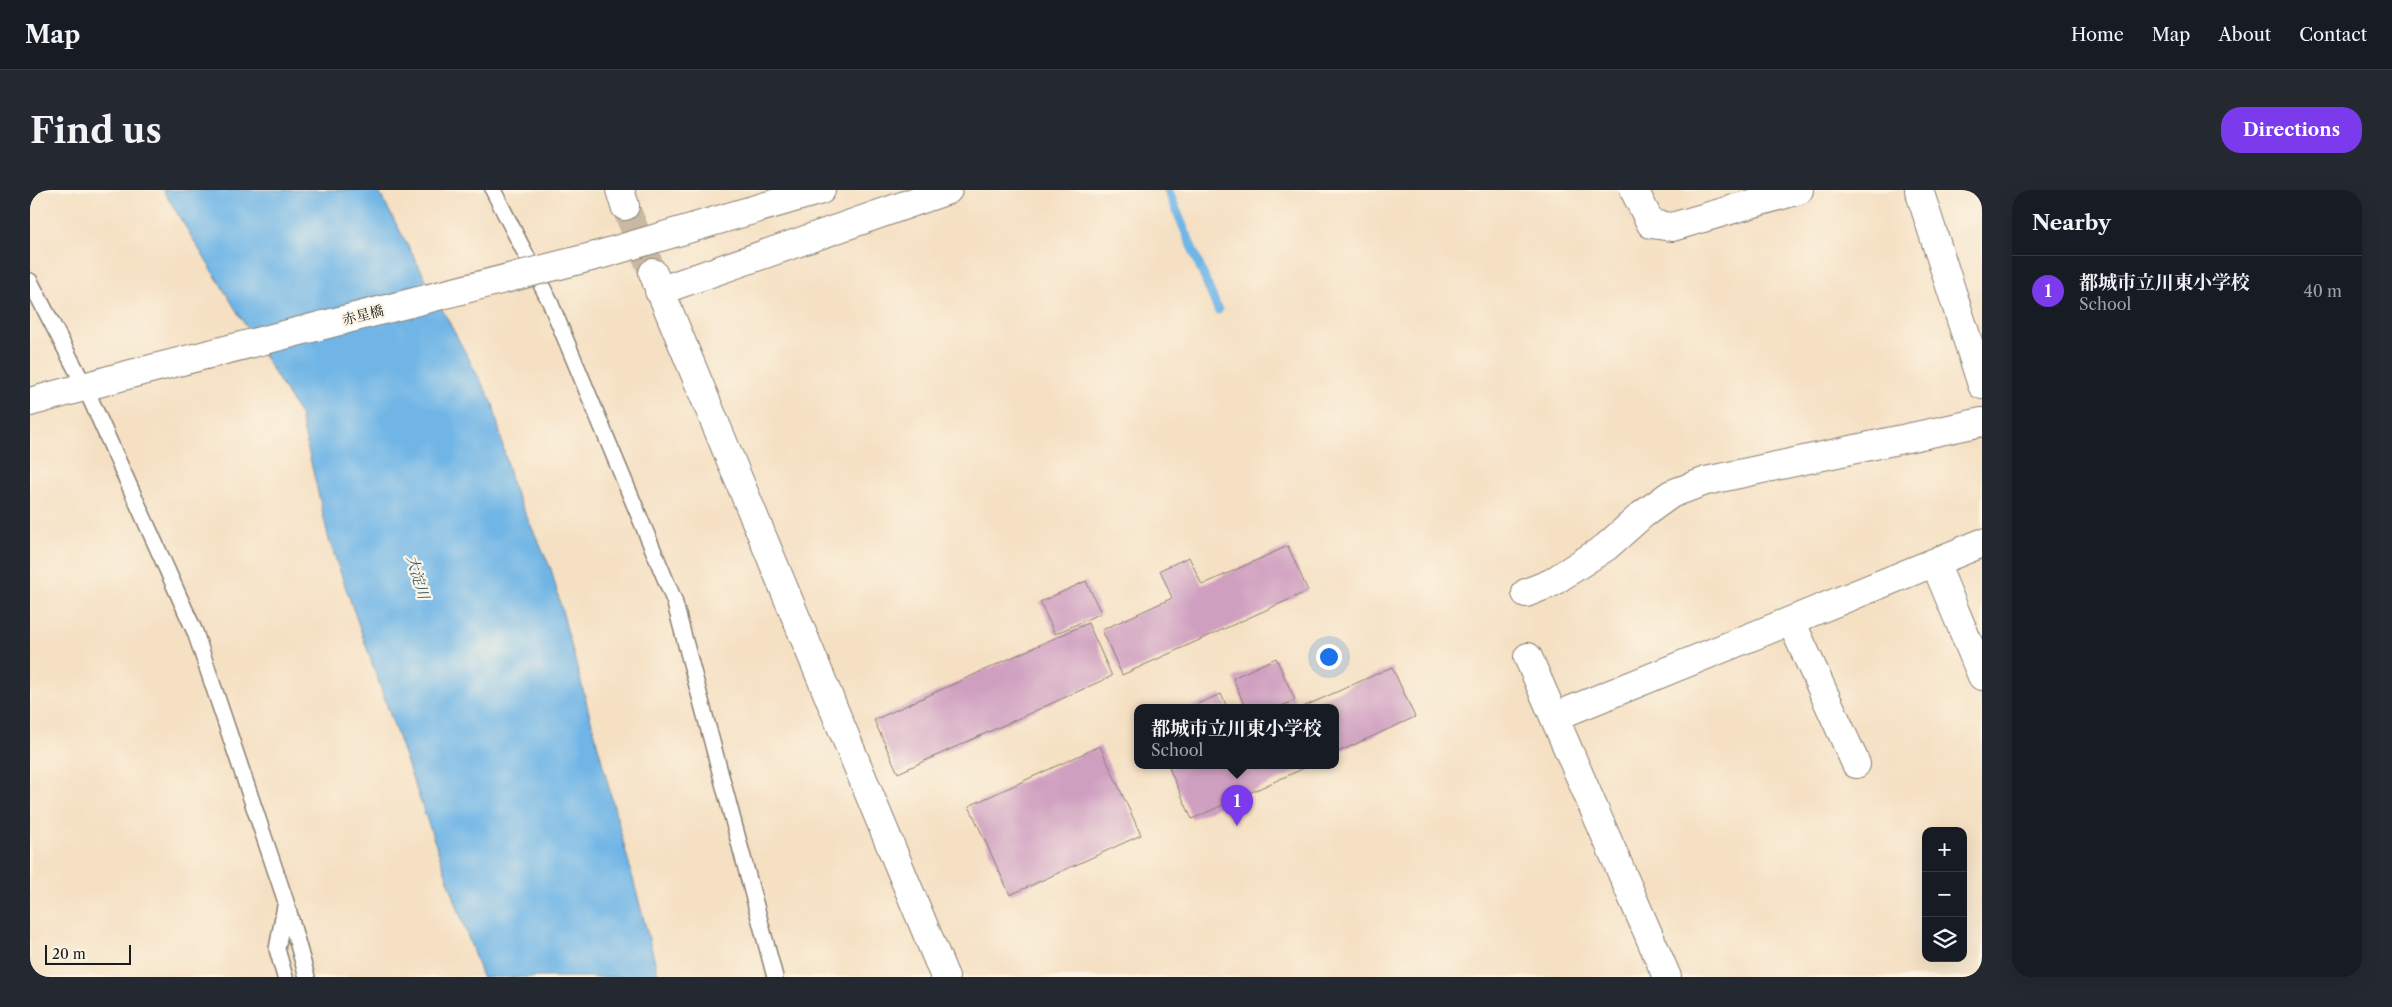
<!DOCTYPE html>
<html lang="en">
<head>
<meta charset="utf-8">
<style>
  :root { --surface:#171b24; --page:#242831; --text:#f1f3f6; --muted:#9ea1a6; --line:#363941; --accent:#7c3aed }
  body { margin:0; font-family:"Libre Caslon Text","Noto Serif JP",serif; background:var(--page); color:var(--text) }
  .controls { position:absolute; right:15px; bottom:15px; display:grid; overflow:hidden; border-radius:10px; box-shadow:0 5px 20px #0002 }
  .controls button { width:45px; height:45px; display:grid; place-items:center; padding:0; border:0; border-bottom:1px solid var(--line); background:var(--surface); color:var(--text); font:25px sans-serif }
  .scale { position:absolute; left:15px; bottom:12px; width:86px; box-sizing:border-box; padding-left:5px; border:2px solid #1c1c1c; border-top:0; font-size:14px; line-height:18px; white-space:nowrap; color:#1c1c1c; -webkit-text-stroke:4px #fcf5e5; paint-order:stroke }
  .you { position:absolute; left:1298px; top:466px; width:18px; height:18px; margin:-12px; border:4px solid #fff; border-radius:50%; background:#1a73e8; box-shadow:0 0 0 8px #1a73e833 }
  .badge { display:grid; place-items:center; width:32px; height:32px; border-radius:50%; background:var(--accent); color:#fff; font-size:16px; font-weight:700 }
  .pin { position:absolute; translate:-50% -41px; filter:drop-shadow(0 1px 2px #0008) }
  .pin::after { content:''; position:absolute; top:26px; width:18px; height:15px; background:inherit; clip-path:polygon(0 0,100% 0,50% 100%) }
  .popup { position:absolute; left:1104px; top:514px; width:205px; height:65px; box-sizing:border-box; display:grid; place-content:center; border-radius:10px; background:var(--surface); filter:drop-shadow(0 1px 4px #0005); font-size:16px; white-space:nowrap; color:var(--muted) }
  .popup b { font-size:19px; color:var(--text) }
  .popup::after { content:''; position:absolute; left:50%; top:100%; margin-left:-10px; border:10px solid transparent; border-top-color:var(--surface) }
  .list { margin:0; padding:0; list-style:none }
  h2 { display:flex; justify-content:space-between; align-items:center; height:65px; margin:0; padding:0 20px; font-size:21px }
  h2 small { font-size:16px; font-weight:400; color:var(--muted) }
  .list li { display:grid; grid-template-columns:32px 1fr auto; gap:15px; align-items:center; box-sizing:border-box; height:70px; padding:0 20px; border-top:1px solid var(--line) }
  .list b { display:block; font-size:19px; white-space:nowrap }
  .list p { margin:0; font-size:16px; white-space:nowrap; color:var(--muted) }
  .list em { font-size:16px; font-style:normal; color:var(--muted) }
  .icon { flex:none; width:28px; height:28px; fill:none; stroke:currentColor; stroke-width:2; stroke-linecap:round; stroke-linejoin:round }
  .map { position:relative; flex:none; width:1952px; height:787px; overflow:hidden; border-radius:20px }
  header { display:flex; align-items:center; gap:30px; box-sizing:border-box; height:70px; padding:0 25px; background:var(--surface); border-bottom:1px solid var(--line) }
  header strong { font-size:24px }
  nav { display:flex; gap:28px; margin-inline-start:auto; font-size:18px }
  .intro { display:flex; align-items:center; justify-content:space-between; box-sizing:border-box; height:120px; padding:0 30px }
  h1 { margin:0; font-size:35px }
  .button { padding:12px 22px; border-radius:20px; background:var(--accent); color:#fff; font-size:18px; font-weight:700 }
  main { display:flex; gap:30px; padding:0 30px }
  aside { flex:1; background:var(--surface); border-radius:20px; box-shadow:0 5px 20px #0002 }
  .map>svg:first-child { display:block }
  .water { fill:#6fb5e6; stroke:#466881 }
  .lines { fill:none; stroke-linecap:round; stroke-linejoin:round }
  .stream { stroke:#6fb5e6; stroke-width:9 }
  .building { fill:#cf9fc0 }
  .street-tunnel { stroke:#cab9a2; stroke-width:28; stroke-dasharray:28 14; stroke-linecap:butt }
  .lane-casing { stroke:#887e70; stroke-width:18 }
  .street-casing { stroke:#887e70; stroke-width:30 }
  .secondary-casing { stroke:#887e70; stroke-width:30 }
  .lane { stroke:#fff; stroke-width:15 }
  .street { stroke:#fff; stroke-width:28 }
  .secondary { stroke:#fff; stroke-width:28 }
  .secondary-bridge-casing { stroke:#887e70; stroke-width:30; stroke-linecap:butt }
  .secondary-bridge { stroke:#fff; stroke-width:28 }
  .labels { text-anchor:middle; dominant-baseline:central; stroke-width:4.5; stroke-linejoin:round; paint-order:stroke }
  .street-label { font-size:14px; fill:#1c1c1c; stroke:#fcf5e5 }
  .water-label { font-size:15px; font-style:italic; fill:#3d596d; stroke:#fcf5e5 }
</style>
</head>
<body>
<header>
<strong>Map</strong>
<nav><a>Home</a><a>Map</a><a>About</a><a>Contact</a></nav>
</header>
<div class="intro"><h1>Find us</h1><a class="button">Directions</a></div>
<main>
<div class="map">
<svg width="1952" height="787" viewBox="0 0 1952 787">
  <rect width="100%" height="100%" fill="#fcf5e5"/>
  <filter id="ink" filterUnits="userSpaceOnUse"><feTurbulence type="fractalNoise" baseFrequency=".02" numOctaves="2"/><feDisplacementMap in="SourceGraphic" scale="10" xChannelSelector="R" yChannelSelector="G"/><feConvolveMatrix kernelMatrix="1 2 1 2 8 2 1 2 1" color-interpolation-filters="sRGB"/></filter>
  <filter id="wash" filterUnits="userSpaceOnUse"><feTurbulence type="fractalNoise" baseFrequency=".0096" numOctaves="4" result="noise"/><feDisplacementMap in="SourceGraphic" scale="20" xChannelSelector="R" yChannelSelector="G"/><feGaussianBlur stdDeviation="1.12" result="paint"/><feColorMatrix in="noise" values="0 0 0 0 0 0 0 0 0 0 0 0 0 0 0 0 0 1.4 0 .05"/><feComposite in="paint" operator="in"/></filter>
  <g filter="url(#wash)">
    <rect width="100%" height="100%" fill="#f5e0c3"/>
    <path class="water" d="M 133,0 L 346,0 L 349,2 L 463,214 L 482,295 L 521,379 L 629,787 L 452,787 L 299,350 L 270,225 Z"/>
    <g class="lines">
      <path class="stream" d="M 1138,0 L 1188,120"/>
    </g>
    <g id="blocks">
      <path class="building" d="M 1258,356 L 1278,401 L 1092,485 L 1072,440 L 1142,408 L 1130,380 L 1159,367 L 1172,395 Z
        M 1056,391 L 1071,423 L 1025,444 L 1010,412 Z
        M 1058,433 L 1082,486 L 868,583 L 844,530 Z
        M 1246,468 L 1265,510 L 1250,517 L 1215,517 L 1203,488 Z
        M 1362,477 L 1385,527 L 1306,563 L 1306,517 L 1273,517 Z
        M 1191,504 L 1197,517 L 1160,517 Z
        M 1070,556 L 1111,645 L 980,705 L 939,616 Z
        M 1146,575 L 1281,575 L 1162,629 L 1139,578 Z"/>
    </g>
  </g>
  <g filter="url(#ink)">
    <use href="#blocks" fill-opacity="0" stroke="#887e70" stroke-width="1"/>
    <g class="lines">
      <path class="street-tunnel" d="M 595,16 L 623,83"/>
      <defs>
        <path id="lane" d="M 463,0 L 520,112 L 644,410 L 745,787
          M 0,91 L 55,197 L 165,442 L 256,712 L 277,787
          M 255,787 L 247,759 L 255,716"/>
        <path id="street" d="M 590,0 L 595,16
          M 1604,0 L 1621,34 L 1642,37 L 1769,0
          M 1889,0 L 1952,195
          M 623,83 L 915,787
          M 629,101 L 918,0
          M 1905,373 L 1952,486
          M 1496,403 L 1521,393 L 1576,357 L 1612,325 L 1641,304 L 1676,291 L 1952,232
          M 1761,431 L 1826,574
          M 1498,467 L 1637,787
          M 1524,527 L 1952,353"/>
        <path id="secondary" d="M 569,65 L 791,0
          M 0,212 L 97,185"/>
      </defs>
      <use href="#lane" class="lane-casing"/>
      <use href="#street" class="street-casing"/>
      <use href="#secondary" class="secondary-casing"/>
      <use href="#lane" class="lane"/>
      <use href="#street" class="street"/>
      <use href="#secondary" class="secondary"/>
      <defs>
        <path id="secondary-bridge" d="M 97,185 L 569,65"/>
      </defs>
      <use href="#secondary-bridge" class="secondary-bridge-casing"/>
      <use href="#secondary-bridge" class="secondary-bridge"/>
    </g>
  </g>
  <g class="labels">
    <g class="street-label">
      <text transform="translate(333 125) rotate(-14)">赤星橋</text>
    </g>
    <g class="water-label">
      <text transform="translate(388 387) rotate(73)">大淀川</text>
    </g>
  </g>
</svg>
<div class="controls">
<button>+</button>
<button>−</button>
<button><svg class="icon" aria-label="layers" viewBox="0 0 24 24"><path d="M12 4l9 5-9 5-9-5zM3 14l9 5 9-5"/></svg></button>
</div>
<div class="scale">20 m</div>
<div class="you"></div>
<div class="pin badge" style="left:1207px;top:636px">1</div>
<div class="popup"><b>都城市立川東小学校</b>School</div>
</div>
<aside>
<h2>Nearby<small></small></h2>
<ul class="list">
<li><span class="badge">1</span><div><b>都城市立川東小学校</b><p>School</p></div><em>40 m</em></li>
</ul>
</aside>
</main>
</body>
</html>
